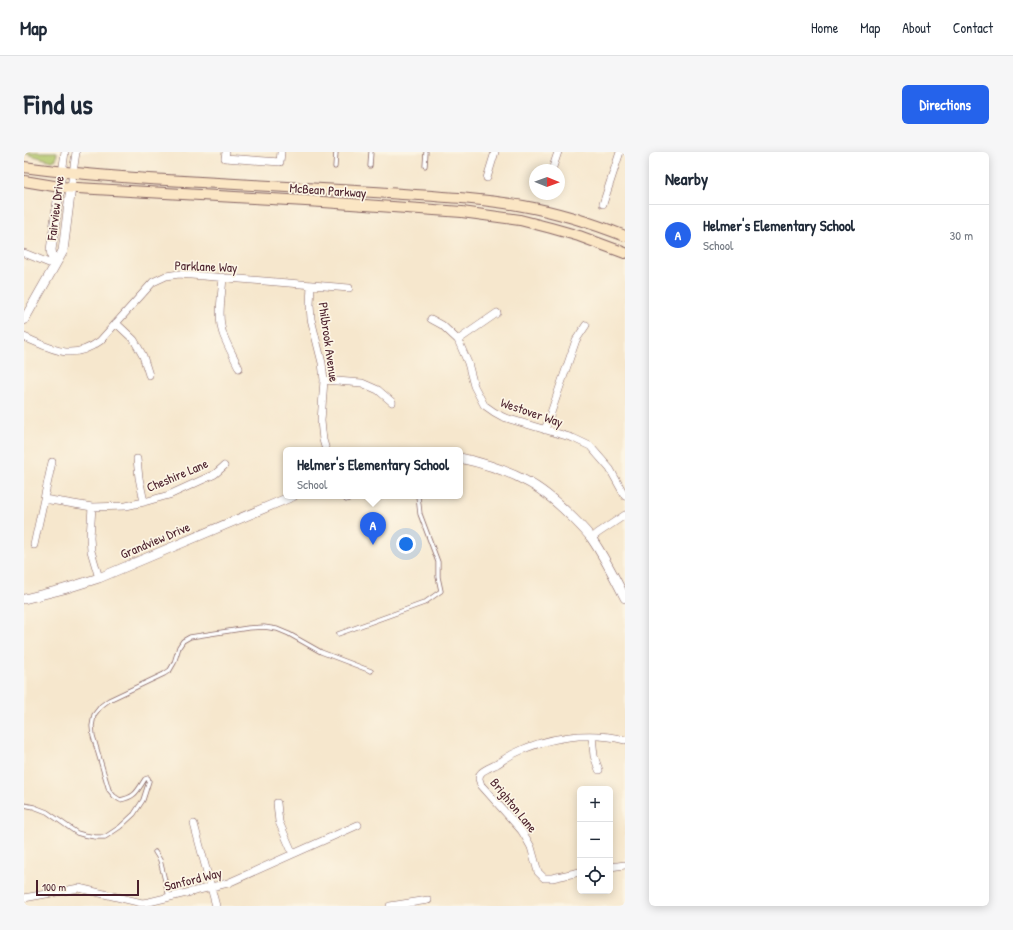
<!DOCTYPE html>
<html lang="en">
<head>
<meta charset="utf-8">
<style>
  :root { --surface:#fff; --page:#f6f6f7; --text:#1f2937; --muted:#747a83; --line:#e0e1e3; --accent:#2563eb }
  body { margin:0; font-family:"Patrick Hand",sans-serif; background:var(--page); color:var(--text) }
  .controls { position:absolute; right:12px; bottom:12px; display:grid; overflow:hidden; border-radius:6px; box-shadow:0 2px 10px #0003 }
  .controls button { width:36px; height:36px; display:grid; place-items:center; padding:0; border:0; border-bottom:1px solid var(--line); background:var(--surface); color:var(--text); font:20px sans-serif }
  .compass { position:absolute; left:505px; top:12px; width:36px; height:36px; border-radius:50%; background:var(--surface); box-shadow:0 2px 10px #0003; rotate:91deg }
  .scale { position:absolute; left:12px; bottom:10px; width:103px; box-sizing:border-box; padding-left:4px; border:2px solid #4a1f2b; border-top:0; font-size:11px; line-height:14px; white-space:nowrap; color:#4a1f2b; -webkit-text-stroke:3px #fcf5e5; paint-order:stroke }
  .you { position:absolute; left:382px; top:392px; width:14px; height:14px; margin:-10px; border:3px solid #fff; border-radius:50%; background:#1a73e8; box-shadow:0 0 0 6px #1a73e833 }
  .badge { display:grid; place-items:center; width:26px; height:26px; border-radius:50%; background:var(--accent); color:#fff; font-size:13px; font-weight:700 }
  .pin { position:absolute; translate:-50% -33px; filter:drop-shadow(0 1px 2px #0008) }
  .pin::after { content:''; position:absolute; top:21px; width:14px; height:12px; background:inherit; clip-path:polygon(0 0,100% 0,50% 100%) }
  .popup { position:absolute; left:259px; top:295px; width:180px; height:52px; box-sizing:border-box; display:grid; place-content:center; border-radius:6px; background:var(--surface); filter:drop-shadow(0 1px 3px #0005); font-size:13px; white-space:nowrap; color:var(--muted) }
  .popup b { font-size:15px; color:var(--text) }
  .popup::after { content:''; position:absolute; left:50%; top:100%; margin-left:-8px; border:8px solid transparent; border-top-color:var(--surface) }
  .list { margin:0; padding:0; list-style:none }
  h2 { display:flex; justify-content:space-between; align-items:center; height:52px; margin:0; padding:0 16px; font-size:17px }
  h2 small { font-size:13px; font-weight:400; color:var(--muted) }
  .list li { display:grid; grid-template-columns:26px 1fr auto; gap:12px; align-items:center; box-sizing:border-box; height:60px; padding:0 16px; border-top:1px solid var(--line) }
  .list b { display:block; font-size:15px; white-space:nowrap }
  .list p { margin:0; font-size:13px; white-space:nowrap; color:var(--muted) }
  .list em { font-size:13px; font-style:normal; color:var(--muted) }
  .icon { flex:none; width:22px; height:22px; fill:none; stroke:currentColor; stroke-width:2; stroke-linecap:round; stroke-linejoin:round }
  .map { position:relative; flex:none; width:601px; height:754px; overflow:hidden; border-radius:6px }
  header { display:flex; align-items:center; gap:24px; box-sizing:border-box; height:56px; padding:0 20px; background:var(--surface); border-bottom:1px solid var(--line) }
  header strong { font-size:19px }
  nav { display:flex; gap:22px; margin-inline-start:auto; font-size:14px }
  .intro { display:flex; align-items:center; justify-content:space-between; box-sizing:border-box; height:96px; padding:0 24px }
  h1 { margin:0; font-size:28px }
  .button { padding:10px 18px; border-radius:6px; background:var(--accent); color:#fff; font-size:14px; font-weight:700 }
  main { display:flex; gap:24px; padding:0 24px }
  aside { flex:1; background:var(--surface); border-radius:6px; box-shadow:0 2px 10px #0003 }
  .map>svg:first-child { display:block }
  .green { fill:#b0c76b; stroke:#7d734b }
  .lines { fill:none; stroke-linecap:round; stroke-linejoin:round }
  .service-casing { stroke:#866564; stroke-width:5 }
  .minor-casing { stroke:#866564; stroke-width:8 }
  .tertiary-casing { stroke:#866564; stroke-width:10 }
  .secondary-casing { stroke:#866564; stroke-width:12 }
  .service { stroke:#fff; stroke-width:3.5 }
  .minor { stroke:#fff; stroke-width:7 }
  .tertiary { stroke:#fff; stroke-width:9 }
  .secondary { stroke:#fbe6c4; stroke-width:10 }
  .labels { text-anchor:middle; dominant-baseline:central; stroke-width:3.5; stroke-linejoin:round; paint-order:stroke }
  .street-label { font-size:13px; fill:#4a1f2b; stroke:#fcf5e5 }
</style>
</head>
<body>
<header>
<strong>Map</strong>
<nav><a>Home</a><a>Map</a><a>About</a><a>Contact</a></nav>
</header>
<div class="intro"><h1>Find us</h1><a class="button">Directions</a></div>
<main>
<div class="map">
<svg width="601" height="754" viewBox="0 0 601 754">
  <rect width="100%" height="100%" fill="#fcf5e5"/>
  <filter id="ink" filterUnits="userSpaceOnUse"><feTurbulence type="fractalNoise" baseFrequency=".025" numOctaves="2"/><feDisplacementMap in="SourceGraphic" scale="8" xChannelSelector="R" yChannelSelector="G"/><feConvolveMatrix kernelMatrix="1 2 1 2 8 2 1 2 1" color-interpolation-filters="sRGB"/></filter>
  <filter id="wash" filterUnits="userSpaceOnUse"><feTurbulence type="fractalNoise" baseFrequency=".012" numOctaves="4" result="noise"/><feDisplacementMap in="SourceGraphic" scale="16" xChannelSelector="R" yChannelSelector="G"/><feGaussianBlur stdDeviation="0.9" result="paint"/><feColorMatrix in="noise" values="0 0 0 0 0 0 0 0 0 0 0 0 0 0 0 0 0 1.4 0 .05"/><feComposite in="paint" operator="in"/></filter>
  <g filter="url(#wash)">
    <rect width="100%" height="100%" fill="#f6e7cd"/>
    <path class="green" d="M 0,0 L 33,0 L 32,7 L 28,9 L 3,2 L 0,1 Z"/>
  </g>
  <g filter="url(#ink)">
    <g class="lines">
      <defs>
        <path id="service" d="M 346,14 L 347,0
          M 401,14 L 402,0
          M 311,15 L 312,0
          M 320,344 L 322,348 L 333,344
          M 314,482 L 400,451 L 417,439 L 414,425 L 414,410 L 396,362 L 394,344
          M 0,653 L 10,655 L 23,660 L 53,681 L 60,683 L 71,685 L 81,685 L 96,675 L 110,662 L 119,648 L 125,629 L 124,626 L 121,627 C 113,639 112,645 96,648 L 90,644 L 85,638 L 69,584 L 68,574 L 70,563 L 77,554 L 85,548 L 140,522 L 146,518 L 150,511 L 155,495 L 159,489 L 166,485 L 224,476 L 240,475 L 253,477 L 265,482 L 297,500 L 347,519
          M 131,700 L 136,708 L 145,745"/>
        <path id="minor" d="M 202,0 L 201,6 L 256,10 L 257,0
          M 528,18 L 534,0
          M 463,26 L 471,0
          M 36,35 L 41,0
          M 47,35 L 52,0
          M 579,52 L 596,0
          M 0,101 L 30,113
          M 199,125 C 198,143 193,164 199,182 C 203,193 210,205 215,216
          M 287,133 L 286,153 L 287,167 L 298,211 L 300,228 L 297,269 L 299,288 L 302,298
          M 407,167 L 418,173 L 434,188 L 444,211 L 450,234 L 460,253 L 470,260 L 479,265 L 549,286 L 566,294 L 586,317 L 601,344
          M 92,171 L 110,188 L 119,204 L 125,223
          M 0,185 C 28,197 47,210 76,189 L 129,130 L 142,124 L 155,122 L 325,136
          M 434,188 L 473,161
          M 300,228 L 338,231 L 354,238 L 368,250
          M 521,278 L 552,188 L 562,173
          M 113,307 L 115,326 L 120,350
          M 20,347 L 68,355 L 102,354 L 120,350 L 145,343 L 191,322 L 200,314
          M 68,355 L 66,385 L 67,399 L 75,426
          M 568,386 L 574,381 L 601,363
          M 10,393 L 28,310
          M 568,584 L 570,604 L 575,618
          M 253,651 L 255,670 L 269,702
          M 170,672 L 192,754
          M 586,715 L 601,713
          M 556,720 L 528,726 L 520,726 L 514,720 L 507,695 L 502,686 L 497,678 L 457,633 L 455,627 C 455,625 455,623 457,621 C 459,618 469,614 473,612 C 478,609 483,605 489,602 C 522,585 564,579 601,588
          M 0,746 L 55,736 L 118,751 L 125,750 L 204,731 L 334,673
          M 366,754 L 404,748"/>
        <path id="tertiary" d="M 30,113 L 27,98 L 36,35
          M 0,168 L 39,99 L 47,35
          M 436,306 C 459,311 482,318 502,329 C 520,338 536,353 550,367 C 556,373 563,380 568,387 C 581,406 591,426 601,446
          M 0,447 L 40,437 L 75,426 L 269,344"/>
        <path id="secondary" d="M 0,15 C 41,21 83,24 125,27 C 200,32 275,35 350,40 C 399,44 450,45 499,54 C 533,60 568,71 601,84
          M 0,29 L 36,35 L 299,50 L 438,60 L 496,68 L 527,76 L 555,84 L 601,101"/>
      </defs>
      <use href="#service" class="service-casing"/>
      <use href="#minor" class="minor-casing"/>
      <use href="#tertiary" class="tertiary-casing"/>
      <use href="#secondary" class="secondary-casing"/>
      <use href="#service" class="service"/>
      <use href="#minor" class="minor"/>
      <use href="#tertiary" class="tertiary"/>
      <use href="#secondary" class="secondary"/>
    </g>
  </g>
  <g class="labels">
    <g class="street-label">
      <text transform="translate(304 38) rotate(4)">McBean Parkway</text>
      <text transform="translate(31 56) rotate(-83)">Fairview Drive</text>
      <text transform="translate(182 114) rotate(2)">Parklane Way</text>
      <text transform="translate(305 190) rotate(82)">Philbrook Avenue</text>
      <text transform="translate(508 260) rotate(19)">Westover Way</text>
      <text transform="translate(153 323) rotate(-23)">Cheshire Lane</text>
      <text transform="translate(131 388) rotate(-23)">Grandview Drive</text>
      <text transform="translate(490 653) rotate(51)">Brighton Lane</text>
      <text transform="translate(169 727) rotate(-14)">Sanford Way</text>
    </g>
  </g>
</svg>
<div class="controls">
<button>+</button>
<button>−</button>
<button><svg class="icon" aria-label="locate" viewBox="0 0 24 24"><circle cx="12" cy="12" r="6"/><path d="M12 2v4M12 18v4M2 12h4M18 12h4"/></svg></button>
</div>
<svg class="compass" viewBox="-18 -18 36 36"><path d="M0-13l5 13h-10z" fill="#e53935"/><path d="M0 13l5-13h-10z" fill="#747a83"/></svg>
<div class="scale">100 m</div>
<div class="you"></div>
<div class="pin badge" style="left:349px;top:393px">A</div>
<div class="popup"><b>Helmer's Elementary School</b>School</div>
</div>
<aside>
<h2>Nearby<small></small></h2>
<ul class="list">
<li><span class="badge">A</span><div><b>Helmer's Elementary School</b><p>School</p></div><em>30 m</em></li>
</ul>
</aside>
</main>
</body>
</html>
